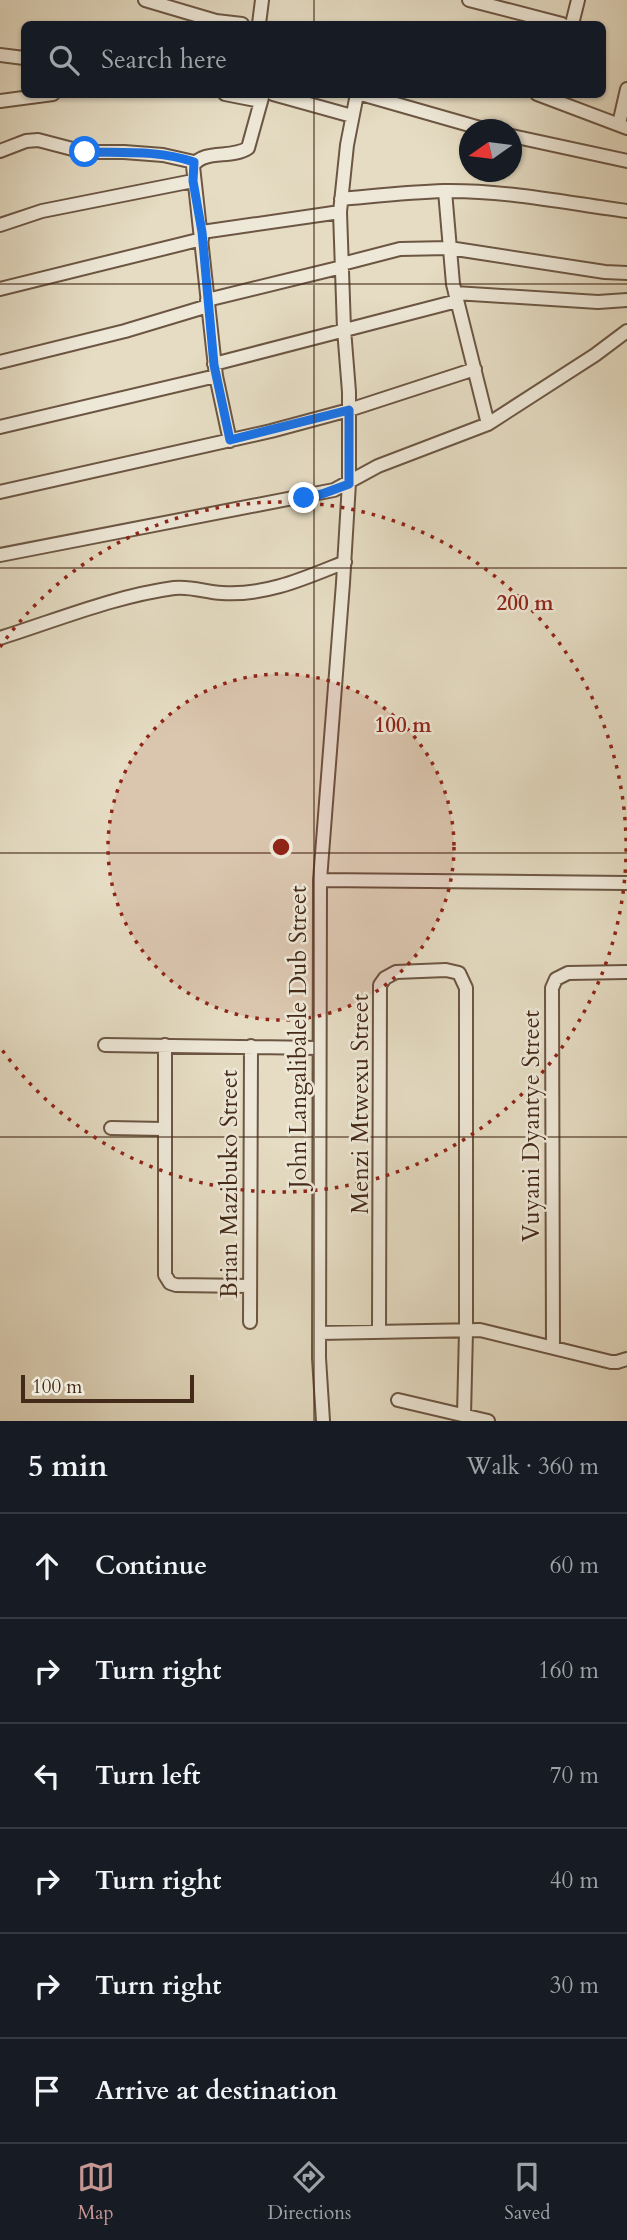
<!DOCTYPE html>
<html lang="en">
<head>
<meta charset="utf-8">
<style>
  :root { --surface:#171b24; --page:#20242c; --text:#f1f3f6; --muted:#9ea1a6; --line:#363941; --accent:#c59692 }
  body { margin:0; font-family:Cardo,serif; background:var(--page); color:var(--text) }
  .compass { position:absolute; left:459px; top:119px; width:63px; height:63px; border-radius:50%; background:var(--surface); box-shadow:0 2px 5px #0004; rotate:256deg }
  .scale { position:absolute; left:21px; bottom:18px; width:173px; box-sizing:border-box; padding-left:7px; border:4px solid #442a18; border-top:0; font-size:19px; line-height:24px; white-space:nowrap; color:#442a18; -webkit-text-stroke:5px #eee8d8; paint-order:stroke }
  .stop { position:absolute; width:21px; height:21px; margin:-16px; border:5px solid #1a73e8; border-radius:50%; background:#fff }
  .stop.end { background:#1a73e8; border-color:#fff; box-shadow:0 2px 7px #0008 }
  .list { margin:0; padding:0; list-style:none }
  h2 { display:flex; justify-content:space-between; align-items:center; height:91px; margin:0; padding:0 28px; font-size:30px }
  h2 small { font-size:23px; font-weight:400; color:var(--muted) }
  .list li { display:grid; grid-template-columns:46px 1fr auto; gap:21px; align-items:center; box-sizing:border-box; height:105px; padding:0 28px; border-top:2px solid var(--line) }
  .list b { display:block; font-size:26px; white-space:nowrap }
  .list em { font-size:23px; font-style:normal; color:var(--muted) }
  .icon { flex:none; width:38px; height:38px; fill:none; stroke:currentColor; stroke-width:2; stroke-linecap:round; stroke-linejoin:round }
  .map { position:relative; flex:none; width:627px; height:1421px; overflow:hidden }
  .search { position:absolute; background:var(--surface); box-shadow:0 2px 5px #0004; left:21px; right:21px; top:21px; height:77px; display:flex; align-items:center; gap:18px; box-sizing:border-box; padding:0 24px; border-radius:10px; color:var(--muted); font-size:26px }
  .sheet { height:721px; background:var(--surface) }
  nav { display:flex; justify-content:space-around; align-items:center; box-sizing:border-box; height:98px; border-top:2px solid var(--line); background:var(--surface); font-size:19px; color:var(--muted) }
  nav a { display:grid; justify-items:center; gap:4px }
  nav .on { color:var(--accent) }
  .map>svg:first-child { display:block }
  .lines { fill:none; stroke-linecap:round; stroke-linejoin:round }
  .minor-casing { stroke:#6c5643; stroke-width:16 }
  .minor { stroke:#eee8d8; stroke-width:12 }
  .route { stroke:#1a73e8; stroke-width:9 }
  .grid { fill:none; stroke:#442a18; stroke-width:2; stroke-opacity:0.55 }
  .ring { fill:none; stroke:#8f2418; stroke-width:3.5; stroke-dasharray:3.5 7 }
  .labels { text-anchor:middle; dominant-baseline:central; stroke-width:5; stroke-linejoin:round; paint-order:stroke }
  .street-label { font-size:24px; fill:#442a18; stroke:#eee8d8 }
  .centre { fill:#8f2418; stroke:#eee8d8; stroke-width:3.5 }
  .ring-label { font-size:21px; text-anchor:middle; font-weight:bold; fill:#8f2418; stroke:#eee8d8; stroke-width:5; stroke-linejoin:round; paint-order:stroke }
</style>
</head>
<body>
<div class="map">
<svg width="627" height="1421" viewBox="0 0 627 1421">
  <rect width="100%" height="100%" fill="#e5dcc3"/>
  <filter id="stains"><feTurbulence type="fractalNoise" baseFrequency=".00286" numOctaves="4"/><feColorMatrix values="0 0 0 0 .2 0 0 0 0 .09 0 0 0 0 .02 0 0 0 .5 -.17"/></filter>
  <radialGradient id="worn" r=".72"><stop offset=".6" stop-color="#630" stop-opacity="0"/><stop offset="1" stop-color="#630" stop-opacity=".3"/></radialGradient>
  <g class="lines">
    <defs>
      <path id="minor" d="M 145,0 L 216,21 L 242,24
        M 469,0 L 562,24
        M 259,24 L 262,0
        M 572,24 L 578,0
        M 0,55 L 24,58
        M 225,94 L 260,101
        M 273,94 L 352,116
        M 361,94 L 487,130
        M 537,94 L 627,128
        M 0,101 L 53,94
        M 619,124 L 627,89
        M 512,136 L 627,161
        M 0,151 L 26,141 L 38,140 L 84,152 L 124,152 L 163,155 L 194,162
        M 445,191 L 453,284 L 488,424
        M 341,199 C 375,196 410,192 444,191 C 505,190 567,203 627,211
        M 0,225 L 42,211 L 193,181
        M 202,232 L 340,212
        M 342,264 L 400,249 L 449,248 L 605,272 L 627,273
        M 0,289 L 202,239
        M 455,293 L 598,302 L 627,300
        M 207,300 L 342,267
        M 0,362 L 125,331 L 208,306
        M 214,364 L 457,301
        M 216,376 L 193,166 C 203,149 232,159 248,148 L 263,94
        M 0,427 L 216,376 L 230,441
        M 0,492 L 271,431 L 349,410 L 475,369
        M 0,555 L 334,490 L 378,466 L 488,424 L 595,355 L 627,331
        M 0,638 C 57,620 115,596 174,588 C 191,586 205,592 222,593 C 266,596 305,578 345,562
        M 320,880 L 627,883
        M 105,1045 L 318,1048
        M 165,1045 L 165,1275 L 170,1283 L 176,1285 L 250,1286
        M 111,1128 L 164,1129
        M 250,1322 L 251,1046
        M 379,1332 L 380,985 L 385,978 L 396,972 L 446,970 L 459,973 L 466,988 L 466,1331 L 464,1415
        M 319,1333 L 480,1330 L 611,1362 L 617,1362 L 627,1359
        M 553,1347 L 552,988 L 556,979 L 568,973 L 627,972
        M 398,1400 L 488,1421
        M 323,1421 L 319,1358 L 320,880 L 343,583 L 349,483 L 349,392 L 344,329 L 340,212 L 347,145 L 357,94"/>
    </defs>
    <use href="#minor" class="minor-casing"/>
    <use href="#minor" class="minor"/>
  </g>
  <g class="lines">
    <path class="route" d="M 85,152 C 122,153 159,150 194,162 L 193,181 L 202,232 L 214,365 L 230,440 L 349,410 L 349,484 L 322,494 L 304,498"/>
  </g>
  <path class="grid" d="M 314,0 L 314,24M 314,94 L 314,1421M 0,284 L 627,284M 0,568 L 627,568M 0,853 L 627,853M 0,1137 L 627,1137"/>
  <circle cx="281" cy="847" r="173" fill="#8f2418" fill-opacity=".12"/>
  <g class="ring">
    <circle cx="281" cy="847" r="173"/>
    <path d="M0 647A345 345 0 1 1 0 1047"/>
  </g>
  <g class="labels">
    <g class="street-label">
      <text transform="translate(298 1037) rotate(-90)">John Langalibalele Dub Street</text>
      <text transform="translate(360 1104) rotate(-90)">Menzi Mtwexu Street</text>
      <text transform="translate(531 1126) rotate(-90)">Vuyani Dyantye Street</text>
      <text transform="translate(229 1184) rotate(-90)">Brian Mazibuko Street</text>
    </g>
  </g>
  <circle cx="281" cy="847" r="10" class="centre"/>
  <g class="ring-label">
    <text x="525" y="610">200 m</text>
    <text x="403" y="732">100 m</text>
  </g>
  <rect width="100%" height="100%" filter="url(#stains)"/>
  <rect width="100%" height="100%" fill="url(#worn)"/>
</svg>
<svg class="compass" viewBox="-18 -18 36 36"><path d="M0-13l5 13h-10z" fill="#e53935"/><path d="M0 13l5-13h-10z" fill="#9ea1a6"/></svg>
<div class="scale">100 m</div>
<div class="stop" style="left:85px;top:152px"></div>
<div class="stop end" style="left:304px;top:498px"></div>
<div class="search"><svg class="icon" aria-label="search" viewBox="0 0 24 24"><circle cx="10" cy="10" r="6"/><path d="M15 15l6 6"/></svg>Search here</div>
</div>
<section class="sheet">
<h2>5 min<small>Walk · 360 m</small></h2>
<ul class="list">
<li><svg class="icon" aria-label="ahead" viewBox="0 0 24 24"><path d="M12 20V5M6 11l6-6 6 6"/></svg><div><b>Continue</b></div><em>60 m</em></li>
<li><svg class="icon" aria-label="right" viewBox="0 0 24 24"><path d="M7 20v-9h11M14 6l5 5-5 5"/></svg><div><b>Turn right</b></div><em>160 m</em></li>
<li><svg class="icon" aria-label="left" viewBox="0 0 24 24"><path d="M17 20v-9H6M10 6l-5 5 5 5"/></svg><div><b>Turn left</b></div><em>70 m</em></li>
<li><svg class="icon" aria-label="right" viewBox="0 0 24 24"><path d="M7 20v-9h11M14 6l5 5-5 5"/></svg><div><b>Turn right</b></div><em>40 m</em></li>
<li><svg class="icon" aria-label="right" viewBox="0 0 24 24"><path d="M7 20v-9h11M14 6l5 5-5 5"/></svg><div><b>Turn right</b></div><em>30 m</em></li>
<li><svg class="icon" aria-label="arrive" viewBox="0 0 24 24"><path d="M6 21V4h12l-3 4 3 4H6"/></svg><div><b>Arrive at destination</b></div></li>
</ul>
</section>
<nav>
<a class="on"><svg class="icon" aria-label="map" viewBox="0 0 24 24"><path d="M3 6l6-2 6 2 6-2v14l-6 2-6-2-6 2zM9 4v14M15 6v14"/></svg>Map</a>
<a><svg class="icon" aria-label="directions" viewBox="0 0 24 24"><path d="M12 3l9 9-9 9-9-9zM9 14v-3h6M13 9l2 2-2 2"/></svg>Directions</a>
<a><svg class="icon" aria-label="saved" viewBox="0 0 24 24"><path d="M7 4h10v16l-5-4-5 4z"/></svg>Saved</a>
</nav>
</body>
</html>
